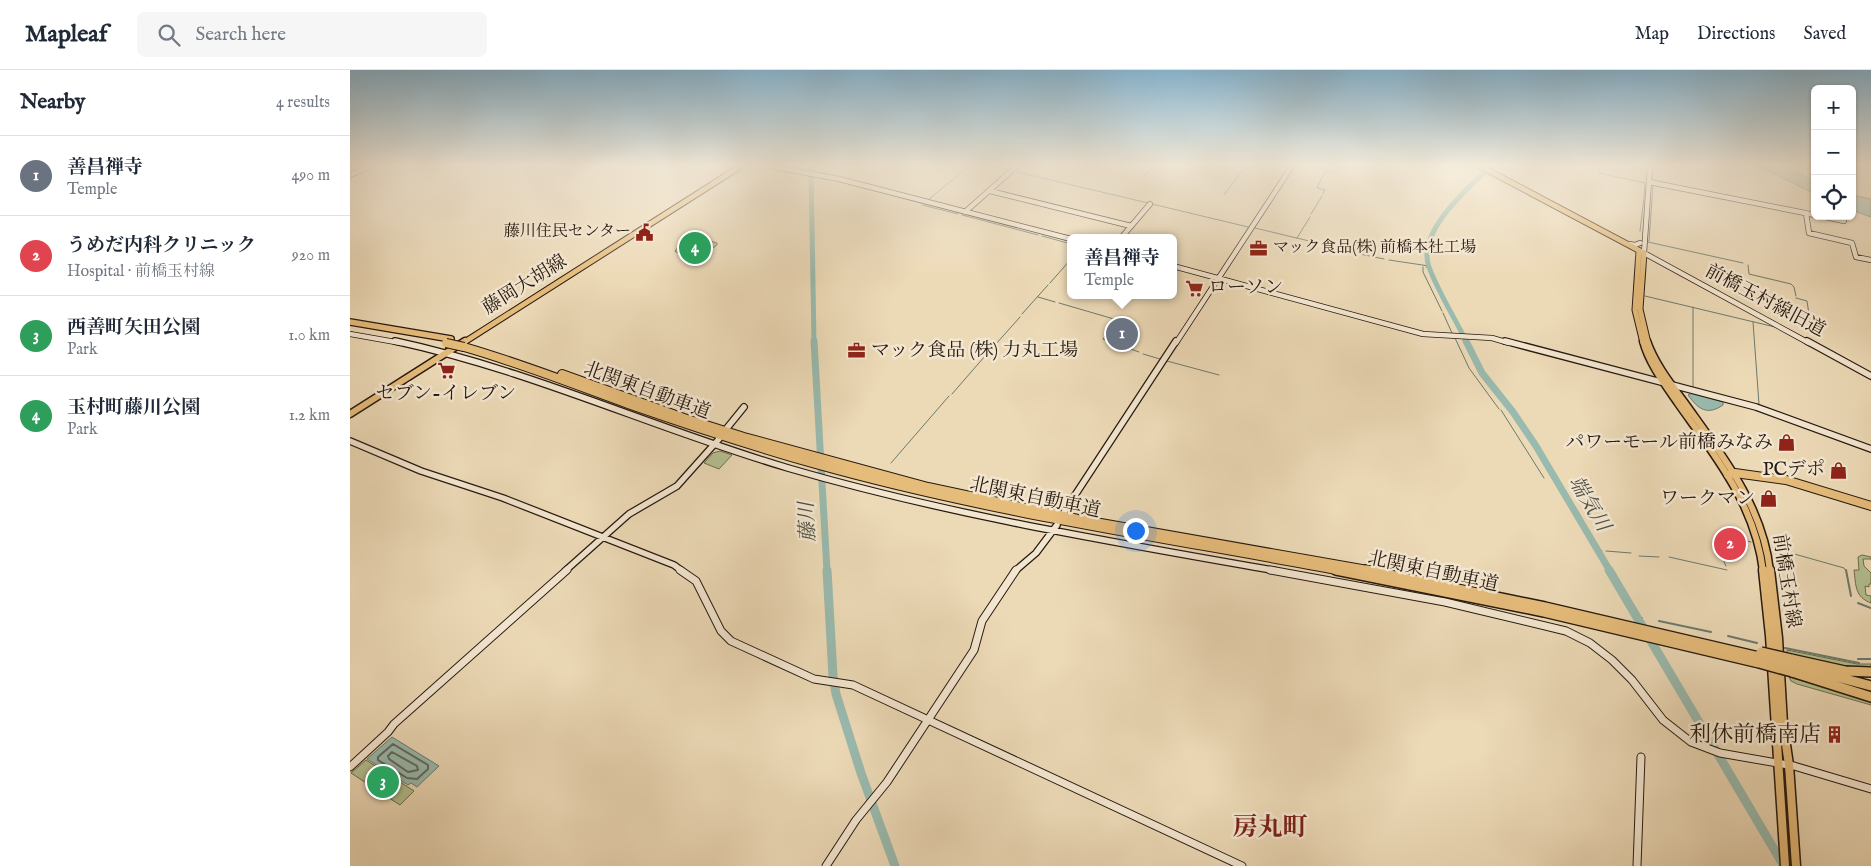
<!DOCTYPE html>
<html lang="en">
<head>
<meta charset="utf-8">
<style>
  :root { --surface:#fff; --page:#f6f6f7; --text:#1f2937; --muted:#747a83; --line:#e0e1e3; --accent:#111827 }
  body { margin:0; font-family:"IM FELL English","Noto Serif JP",serif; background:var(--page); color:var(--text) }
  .controls { position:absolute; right:15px; top:15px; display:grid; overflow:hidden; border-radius:8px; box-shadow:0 1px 4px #0004 }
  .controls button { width:45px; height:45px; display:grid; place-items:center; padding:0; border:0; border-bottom:1px solid var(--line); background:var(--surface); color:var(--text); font:25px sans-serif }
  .you { position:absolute; left:785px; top:460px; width:18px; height:18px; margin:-12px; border:4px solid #fff; border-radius:50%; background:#1a73e8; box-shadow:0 0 0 8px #1a73e833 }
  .badge { display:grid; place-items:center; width:32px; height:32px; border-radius:50%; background:var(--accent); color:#fff; font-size:16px; font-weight:700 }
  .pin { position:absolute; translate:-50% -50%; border:2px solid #fff; box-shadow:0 1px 5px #0006 }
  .popup { position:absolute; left:717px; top:164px; width:110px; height:65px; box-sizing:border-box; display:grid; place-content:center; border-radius:8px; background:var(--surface); filter:drop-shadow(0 1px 4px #0005); font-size:16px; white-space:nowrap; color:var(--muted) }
  .popup b { font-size:19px; color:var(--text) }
  .popup::after { content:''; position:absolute; left:50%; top:100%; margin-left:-10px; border:10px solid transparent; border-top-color:var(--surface) }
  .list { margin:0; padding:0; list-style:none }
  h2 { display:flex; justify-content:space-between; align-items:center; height:65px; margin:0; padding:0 20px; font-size:21px }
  h2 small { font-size:16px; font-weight:400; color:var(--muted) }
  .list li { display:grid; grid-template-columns:32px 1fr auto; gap:15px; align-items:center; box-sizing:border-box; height:80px; padding:0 20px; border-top:1px solid var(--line) }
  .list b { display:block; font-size:19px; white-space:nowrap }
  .list p { margin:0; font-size:16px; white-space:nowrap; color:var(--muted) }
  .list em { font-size:16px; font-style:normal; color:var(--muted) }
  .icon { flex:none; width:28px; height:28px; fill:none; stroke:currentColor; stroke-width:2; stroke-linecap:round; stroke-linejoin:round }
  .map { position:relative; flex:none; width:1521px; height:796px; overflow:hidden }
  header { display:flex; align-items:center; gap:30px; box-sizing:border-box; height:70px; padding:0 25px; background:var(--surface); border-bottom:1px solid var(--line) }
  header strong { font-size:24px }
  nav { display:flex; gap:28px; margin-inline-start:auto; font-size:18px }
  .search { width:350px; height:45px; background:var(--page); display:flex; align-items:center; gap:12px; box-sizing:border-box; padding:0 18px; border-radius:8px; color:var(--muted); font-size:19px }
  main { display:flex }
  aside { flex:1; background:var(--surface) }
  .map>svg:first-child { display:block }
  .green { fill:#b4c090; stroke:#6d6c50 }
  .water { fill:#99baae; stroke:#6b7a6e }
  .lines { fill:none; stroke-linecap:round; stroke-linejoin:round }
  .shore { stroke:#606a5e; stroke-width:2 }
  .stream-far1 { stroke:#6b7a6e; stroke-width:1 }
  .stream { stroke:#6b7a6e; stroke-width:2 }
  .river-far2 { stroke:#99baae; stroke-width:5 }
  .river-far1 { stroke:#99baae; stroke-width:7 }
  .river { stroke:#99baae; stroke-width:9 }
  .secondary-far2-casing { stroke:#26190f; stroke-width:6 }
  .secondary-far1-casing { stroke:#26190f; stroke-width:8 }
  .secondary-casing { stroke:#26190f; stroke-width:9 }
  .primary-far2-casing { stroke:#26190f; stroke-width:7 }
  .primary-far1-casing { stroke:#26190f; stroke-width:9 }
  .primary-casing { stroke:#26190f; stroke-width:11 }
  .highway-far2-casing { stroke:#26190f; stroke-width:8 }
  .highway-far1-casing { stroke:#26190f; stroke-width:10 }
  .highway-casing { stroke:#26190f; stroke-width:12 }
  .secondary-far2 { stroke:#f3e6d0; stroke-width:4.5 }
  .secondary-far1 { stroke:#f3e6d0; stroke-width:5.5 }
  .secondary { stroke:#f3e6d0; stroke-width:7 }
  .primary-far2 { stroke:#e6bc7b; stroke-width:5 }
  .primary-far1 { stroke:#e6bc7b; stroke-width:6 }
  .primary { stroke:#e6bc7b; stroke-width:8 }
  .highway-far2 { stroke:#e6bc7b; stroke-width:5.5 }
  .highway-far1 { stroke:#e6bc7b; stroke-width:8 }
  .highway { stroke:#e6bc7b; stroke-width:9 }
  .highway-bridge-far1-casing { stroke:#26190f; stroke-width:10; stroke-linecap:butt }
  .highway-bridge-casing { stroke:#26190f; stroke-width:12; stroke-linecap:butt }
  .highway-bridge-far1 { stroke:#e6bc7b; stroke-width:8 }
  .highway-bridge { stroke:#e6bc7b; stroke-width:9 }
  .labels { text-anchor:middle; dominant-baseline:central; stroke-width:5; stroke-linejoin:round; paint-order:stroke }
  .far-poi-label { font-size:16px; fill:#26190f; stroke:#f3e6d0; text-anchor:end }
  .street-label { font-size:19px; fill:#26190f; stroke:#f3e6d0 }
  .poi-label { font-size:19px; fill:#26190f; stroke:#f3e6d0; text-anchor:end }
  .water-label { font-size:20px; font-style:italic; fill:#4e5147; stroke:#f3e6d0 }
  .near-poi-label { font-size:22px; fill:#26190f; stroke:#f3e6d0; text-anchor:end }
  .near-quarter-label { font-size:25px; font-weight:bold; fill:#7a1f14; stroke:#f3e6d0 }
</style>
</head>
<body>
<header>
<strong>Mapleaf</strong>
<div class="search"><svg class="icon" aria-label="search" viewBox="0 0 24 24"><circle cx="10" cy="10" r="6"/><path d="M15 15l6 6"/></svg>Search here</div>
<nav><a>Map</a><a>Directions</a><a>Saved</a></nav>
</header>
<main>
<aside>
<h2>Nearby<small>4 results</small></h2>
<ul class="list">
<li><span class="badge" style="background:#6b7280">1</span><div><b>善昌禅寺</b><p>Temple</p></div><em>490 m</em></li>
<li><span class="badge" style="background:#e0444e">2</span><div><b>うめだ内科クリニック</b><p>Hospital · 前橋玉村線</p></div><em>920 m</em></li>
<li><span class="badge" style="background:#2e9e5b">3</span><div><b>西善町矢田公園</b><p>Park</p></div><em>1.0 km</em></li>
<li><span class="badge" style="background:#2e9e5b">4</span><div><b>玉村町藤川公園</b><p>Park</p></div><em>1.2 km</em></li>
</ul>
</aside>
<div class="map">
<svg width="1521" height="796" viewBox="0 0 1521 796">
  <rect width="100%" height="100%" fill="#ecd9b6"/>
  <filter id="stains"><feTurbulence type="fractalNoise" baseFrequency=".004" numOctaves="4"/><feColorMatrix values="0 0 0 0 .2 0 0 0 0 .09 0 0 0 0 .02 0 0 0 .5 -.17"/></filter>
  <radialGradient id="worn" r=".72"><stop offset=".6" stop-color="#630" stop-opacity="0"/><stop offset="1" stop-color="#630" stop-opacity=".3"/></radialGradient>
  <path class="green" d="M 339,164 L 367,173 L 367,175 L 348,189 L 326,182 L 325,181 Z
    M 370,381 L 382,385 L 369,399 L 354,393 L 363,383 Z
    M 1512,485 L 1521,487 L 1521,489 L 1513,489 L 1514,496 L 1521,503 L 1521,514 L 1519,514 L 1519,517 L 1515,516 L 1516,525 L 1521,526 L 1521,533 C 1505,527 1506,516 1504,500 L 1509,500 L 1508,487 Z
    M 1437,580 L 1507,594 L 1521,594 L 1521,598 L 1501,597 L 1437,585 Z
    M 1439,607 L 1521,630 L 1521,635 L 1447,614 L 1441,611 Z
    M 16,690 L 64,721 L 50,735 L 1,703 Z"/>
  <path class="water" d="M 1408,96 L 1434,96 L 1465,111 L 1465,124 Z
    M 1502,125 L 1521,129 L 1521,147 L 1502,140 Z
    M 1342,323 L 1373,332 L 1373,335 C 1357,346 1348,339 1338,325 Z
    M 42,667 L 89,696 L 67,717 L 61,713 L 58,715 L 17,689 Z"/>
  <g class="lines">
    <path class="shore" d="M 43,674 L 78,695 L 78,699 L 67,709 L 57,708 L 28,690 L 28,687 Z
      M 42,682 L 67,696 L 68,700 L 58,702 L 39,689 L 38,686 Z"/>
    <path class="stream-far1" d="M 640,96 L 658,100
      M 1250,96 L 1249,103 L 1295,113 L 1294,127
      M 974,101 L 984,103 L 989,96
      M 667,102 L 798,133
      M 794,107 L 804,96
      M 973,124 L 975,120 L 967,118 L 974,103
      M 874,125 L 896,96
      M 578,130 L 619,96
      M 802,134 L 898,157
      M 572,135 L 608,144
      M 961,144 L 972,126
      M 612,145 L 688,165
      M 905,158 L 980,176
      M 1290,161 L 1294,128
      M 692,166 L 721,174
      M 947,168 L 960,147
      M 1299,171 L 1303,115
      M 1298,172 L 1393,193
      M 985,178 L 1006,183
      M 1010,184 L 1034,189
      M 1039,190 L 1079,196
      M 1398,195 L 1399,204 L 1441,214 L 1444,217 L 1446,226
      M 1073,197 L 1073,202 L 1092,241
      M 1076,197 L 1079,197
      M 700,213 L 721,189
      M 1295,226 L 1425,257
      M 688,227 L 705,232
      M 1446,228 L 1457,231 L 1462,264
      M 709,233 L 764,249
      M 1343,237 L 1343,317
      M 1093,243 L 1102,263
      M 672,244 L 698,215
      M 768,250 L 753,269 L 789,282
      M 1403,252 L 1409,334
      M 1105,268 L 1119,298 L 1149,339
      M 645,275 L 670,247
      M 793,284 L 810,289
      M 817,291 L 869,305
      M 602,324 L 642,278
      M 1151,340 L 1194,408
      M 541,393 L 599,326
      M 1423,478 L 1494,498 L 1496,501
      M 1247,481 L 1252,481
      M 1256,481 L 1281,483
      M 1289,486 L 1309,487
      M 1319,487 L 1377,500
      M 1376,496 L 1372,487 L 1369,463 L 1401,472"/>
    <path class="stream" d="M 1496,500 L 1501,526
      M 1508,533 L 1521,538
      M 1287,547 L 1292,548
      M 1309,551 L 1361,562
      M 1378,566 L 1407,573
      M 1435,578 L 1509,593
      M 1508,589 L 1521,589"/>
    <path class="river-far2" d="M 461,96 L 464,273
      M 1117,273 C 1105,248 1088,222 1079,197 C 1066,162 1119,117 1141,96"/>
    <path class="river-far1" d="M 464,271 L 477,501
      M 1116,271 L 1132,303 L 1163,342 L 1186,376 L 1260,501"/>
    <path class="river" d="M 477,500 L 483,606 L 486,624 L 511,703 L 545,796
      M 1259,500 L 1434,796"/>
    <defs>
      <path id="secondary-far2" d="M 419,96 L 489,109 L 721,169
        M 1300,96 L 1294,183 L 1459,273
        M 0,105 L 21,96
        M 1299,112 L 1465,145
        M 640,121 L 781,156
        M 615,142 L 667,96
        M 1456,143 L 1459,163 L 1502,173 L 1506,187 L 1521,190
        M 1471,146 L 1494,151
        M 771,168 L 800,134
        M 1279,174 L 1285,175 L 1290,173
        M 823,196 L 1073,264 L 1142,268 L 1159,273
        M 0,264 L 51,273
        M 826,273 L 942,96"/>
      <path id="secondary-far1" d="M 45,271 C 180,300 306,359 438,398 C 599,445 763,472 927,501
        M 1155,271 L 1406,337 L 1521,379
        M 1457,271 L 1521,306
        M 377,358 L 394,337
        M 0,371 L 71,401 L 153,428 L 324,495 L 332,501
        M 714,442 L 826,271
        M 215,501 L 279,444 L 327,416 L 369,369
        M 665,501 L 686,483 L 707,455"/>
      <path id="secondary" d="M 330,500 L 346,511 L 371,561 L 381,571 L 464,609 L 503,615 L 892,796
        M 920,500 L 1095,532 L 1216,561 L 1240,573 L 1262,590 L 1282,610 L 1313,650 L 1341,672 L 1370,683 L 1444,696 L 1521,719
        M 0,697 L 38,662 L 44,654 L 217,500
        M 476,796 L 506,750 L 537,712 L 624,580 L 632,551 L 666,500
        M 1287,796 L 1291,687"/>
      <path id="primary-far2" d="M 1130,96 L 1294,183 L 1290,239 L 1298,273
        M 1289,181 L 1285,240 L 1293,273
        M 113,273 L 391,96"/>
      <path id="primary-far1" d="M 1293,271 C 1299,294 1316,316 1329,335 C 1366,387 1405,435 1413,501
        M 1297,271 C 1305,294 1321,314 1335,333 C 1372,385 1413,436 1420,501
        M 0,344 L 115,271"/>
      <path id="primary" d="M 1413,500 L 1420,566 L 1435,796
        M 1420,500 L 1428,568 L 1433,654 L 1439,695 L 1446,796"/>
      <path id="highway-far2" d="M 0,252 L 101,269"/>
      <path id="highway-far1" d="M 114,277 C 170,293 223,314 278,334 C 341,356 405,377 469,395 C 641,443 817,468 992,501
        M 212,304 L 334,348 L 394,367 L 578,417 L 728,449 L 1023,501
        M 1378,405 L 1385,403 L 1436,410 L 1521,436"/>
      <path id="highway" d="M 986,500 L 1194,542 L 1409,593
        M 1016,500 L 1195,537 L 1409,587
        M 1441,589 L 1495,601 L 1521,602
        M 1442,595 L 1521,616
        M 1442,602 L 1521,627"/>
    </defs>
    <use href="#secondary-far2" class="secondary-far2-casing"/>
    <use href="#secondary-far1" class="secondary-far1-casing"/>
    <use href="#secondary" class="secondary-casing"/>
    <use href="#primary-far2" class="primary-far2-casing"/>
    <use href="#primary-far1" class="primary-far1-casing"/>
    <use href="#primary" class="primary-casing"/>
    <use href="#highway-far2" class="highway-far2-casing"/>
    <use href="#highway-far1" class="highway-far1-casing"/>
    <use href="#highway" class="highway-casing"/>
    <use href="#secondary-far2" class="secondary-far2"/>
    <use href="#secondary-far1" class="secondary-far1"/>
    <use href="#secondary" class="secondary"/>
    <use href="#primary-far2" class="primary-far2"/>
    <use href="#primary-far1" class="primary-far1"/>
    <use href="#primary" class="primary"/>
    <use href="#highway-far2" class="highway-far2"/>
    <use href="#highway-far1" class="highway-far1"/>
    <use href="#highway" class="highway"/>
    <defs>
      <path id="highway-bridge-far1" d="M 96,273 L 114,277"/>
      <path id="highway-bridge" d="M 1411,582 L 1441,589
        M 1409,587 L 1442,595
        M 1409,593 L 1442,602"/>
    </defs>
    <use href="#highway-bridge-far1" class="highway-bridge-far1-casing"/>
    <use href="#highway-bridge" class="highway-bridge-casing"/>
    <use href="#highway-bridge-far1" class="highway-bridge-far1"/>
    <use href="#highway-bridge" class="highway-bridge"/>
  </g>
  <linearGradient id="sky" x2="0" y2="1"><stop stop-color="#88b6d1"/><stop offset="0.46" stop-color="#f6eede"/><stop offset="1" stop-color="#f6eede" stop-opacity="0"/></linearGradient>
  <rect width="1521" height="207" fill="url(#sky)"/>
  <defs>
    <symbol id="civic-bare" viewBox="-9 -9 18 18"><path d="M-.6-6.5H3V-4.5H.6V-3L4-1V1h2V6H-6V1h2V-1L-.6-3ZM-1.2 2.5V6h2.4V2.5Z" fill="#8f2418" stroke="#f3e6d0" stroke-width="2.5" paint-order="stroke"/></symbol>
    <symbol id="office-bare" viewBox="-9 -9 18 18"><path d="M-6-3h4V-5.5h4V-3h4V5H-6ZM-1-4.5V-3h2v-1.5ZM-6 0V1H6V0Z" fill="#8f2418" stroke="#f3e6d0" stroke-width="2.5" paint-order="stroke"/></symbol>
    <symbol id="supermarket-bare" viewBox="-9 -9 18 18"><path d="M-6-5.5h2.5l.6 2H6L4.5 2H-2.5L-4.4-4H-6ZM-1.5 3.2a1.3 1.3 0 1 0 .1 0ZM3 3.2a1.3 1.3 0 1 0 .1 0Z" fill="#8f2418" stroke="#f3e6d0" stroke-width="2.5" paint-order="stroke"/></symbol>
    <symbol id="shop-bare" viewBox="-9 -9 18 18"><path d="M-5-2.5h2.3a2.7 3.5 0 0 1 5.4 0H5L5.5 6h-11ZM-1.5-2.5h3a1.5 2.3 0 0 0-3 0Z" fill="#8f2418" stroke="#f3e6d0" stroke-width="2.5" paint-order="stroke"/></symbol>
    <symbol id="building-bare" viewBox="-9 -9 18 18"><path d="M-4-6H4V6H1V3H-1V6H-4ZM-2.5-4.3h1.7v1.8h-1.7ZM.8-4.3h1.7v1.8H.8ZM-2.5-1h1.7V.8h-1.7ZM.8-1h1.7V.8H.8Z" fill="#8f2418" stroke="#f3e6d0" stroke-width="2.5" paint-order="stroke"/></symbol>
  </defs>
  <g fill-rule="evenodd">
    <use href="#civic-bare" x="282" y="150" width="25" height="25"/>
    <use href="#office-bare" x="896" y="166" width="25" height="25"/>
    <use href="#supermarket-bare" x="832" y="206" width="25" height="25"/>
    <use href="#office-bare" x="494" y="268" width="25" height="25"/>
    <use href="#supermarket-bare" x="84" y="288" width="25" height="25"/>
    <use href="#shop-bare" x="1424" y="360" width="25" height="25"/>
    <use href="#shop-bare" x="1476" y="388" width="25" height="25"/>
    <use href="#shop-bare" x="1406" y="416" width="25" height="25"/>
    <use href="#building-bare" x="1472" y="652" width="25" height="25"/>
  </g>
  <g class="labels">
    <g class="far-poi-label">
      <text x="281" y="162">藤川住民センター</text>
      <text x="923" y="178" text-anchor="start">マック食品(株) 前橋本社工場</text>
    </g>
    <g class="street-label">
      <text transform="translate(175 215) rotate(-32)">藤岡大胡線</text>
      <text transform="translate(1415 231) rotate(28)">前橋玉村線旧道</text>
      <text transform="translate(297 321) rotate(20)">北関東自動車道</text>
      <text transform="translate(685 428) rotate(12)">北関東自動車道</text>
      <text transform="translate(1083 502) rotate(12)">北関東自動車道</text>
      <text transform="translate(1436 511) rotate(81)">前橋玉村線</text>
    </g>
    <g class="poi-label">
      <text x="858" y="218" text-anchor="start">ローソン</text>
      <text x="521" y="281" text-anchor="start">マック食品 (株) 力丸工場</text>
      <text x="96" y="324" text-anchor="middle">セブン-イレブン</text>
      <text x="1423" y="373">パワーモール前橋みなみ</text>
      <text x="1475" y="400">PCデポ</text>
      <text x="1405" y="429">ワークマン</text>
    </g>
    <g class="water-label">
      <text transform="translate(1239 434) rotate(59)">端気川</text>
      <text transform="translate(458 452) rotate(-93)">藤川</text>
    </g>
    <g class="near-poi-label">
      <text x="1471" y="665">利休前橋南店</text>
    </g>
    <g class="near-quarter-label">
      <text x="920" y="758">房丸町</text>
    </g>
  </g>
  <rect width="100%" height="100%" filter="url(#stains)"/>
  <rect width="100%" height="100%" fill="url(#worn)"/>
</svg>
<div class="controls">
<button>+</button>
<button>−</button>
<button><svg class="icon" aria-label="locate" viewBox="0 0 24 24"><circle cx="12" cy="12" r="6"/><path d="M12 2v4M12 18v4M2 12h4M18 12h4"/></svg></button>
</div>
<div class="you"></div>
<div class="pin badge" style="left:772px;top:264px;background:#6b7280">1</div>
<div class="popup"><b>善昌禅寺</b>Temple</div>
<div class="pin badge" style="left:1380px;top:474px;background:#e0444e">2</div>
<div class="pin badge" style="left:33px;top:712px;background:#2e9e5b">3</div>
<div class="pin badge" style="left:345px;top:178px;background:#2e9e5b">4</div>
</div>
</main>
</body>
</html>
